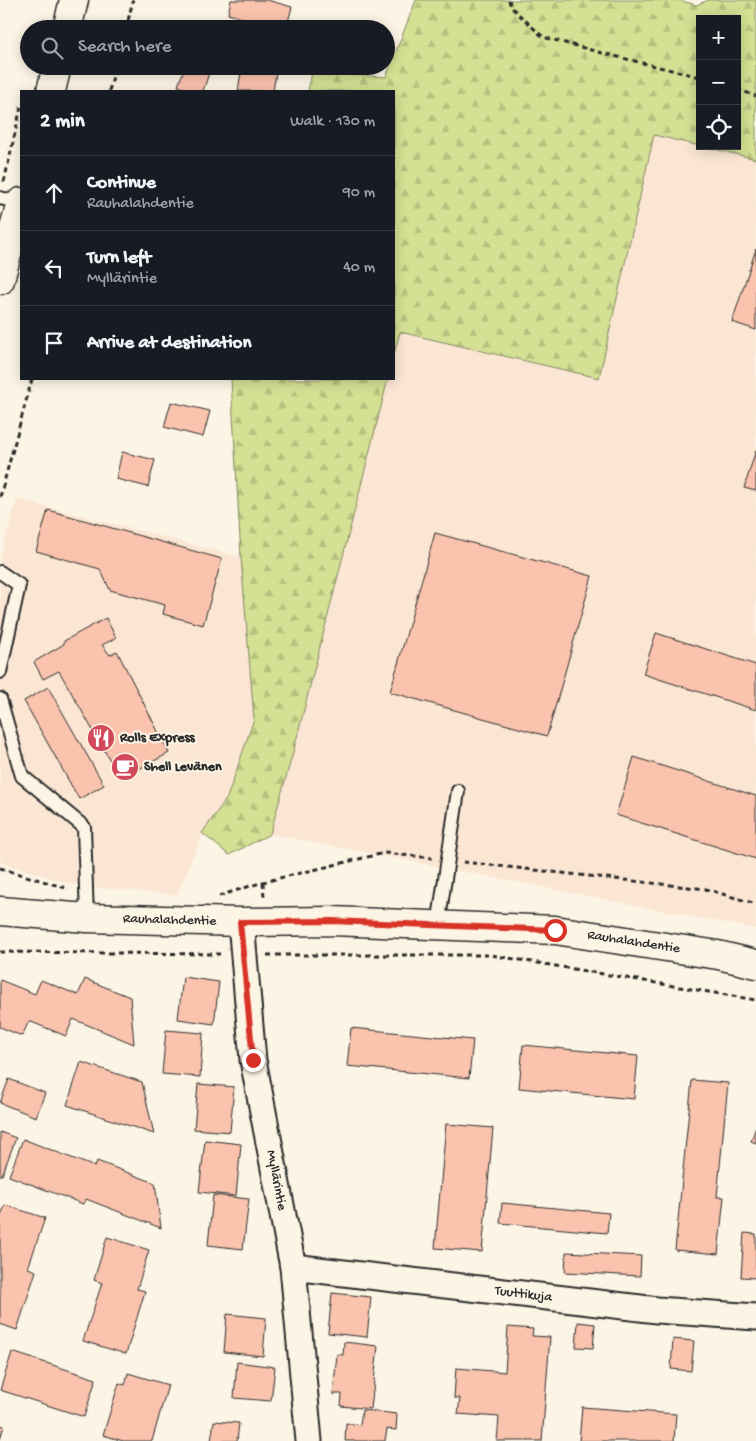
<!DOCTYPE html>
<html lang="en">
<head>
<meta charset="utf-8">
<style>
  :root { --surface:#171b24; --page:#242831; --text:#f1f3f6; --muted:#9ea1a6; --line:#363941 }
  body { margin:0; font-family:"Gochi Hand",sans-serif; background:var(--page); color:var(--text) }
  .controls { position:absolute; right:15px; top:15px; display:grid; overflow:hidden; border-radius:0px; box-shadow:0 2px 12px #0003 }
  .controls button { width:45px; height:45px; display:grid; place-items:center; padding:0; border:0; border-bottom:1px solid var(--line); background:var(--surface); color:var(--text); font:25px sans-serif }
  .stop { position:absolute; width:15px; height:15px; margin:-11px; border:4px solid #d93025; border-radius:50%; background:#fff }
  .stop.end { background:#d93025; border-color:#fff; box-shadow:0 1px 5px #0008 }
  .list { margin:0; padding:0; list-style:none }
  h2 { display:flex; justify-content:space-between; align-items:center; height:65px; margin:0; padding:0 20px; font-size:21px }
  h2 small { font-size:16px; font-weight:400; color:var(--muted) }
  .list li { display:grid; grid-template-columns:32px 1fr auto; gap:15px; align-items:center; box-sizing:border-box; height:75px; padding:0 20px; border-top:1px solid var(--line) }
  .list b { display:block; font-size:19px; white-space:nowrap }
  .list p { margin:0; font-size:16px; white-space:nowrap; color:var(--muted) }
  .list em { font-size:16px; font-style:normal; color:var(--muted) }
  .icon { flex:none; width:28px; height:28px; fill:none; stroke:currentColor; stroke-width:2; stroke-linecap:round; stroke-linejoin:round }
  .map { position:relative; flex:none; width:756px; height:1441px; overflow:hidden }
  .search { position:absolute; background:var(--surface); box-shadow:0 2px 12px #0003; left:20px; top:20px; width:375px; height:55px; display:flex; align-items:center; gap:12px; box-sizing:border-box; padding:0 18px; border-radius:28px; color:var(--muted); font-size:19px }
  .panel { position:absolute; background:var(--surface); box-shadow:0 2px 12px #0003; left:20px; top:90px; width:375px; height:290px; border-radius:0px }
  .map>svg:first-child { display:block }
  .built { fill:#fbe6d4 }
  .forest { fill:url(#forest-firs); stroke:#80865f }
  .building { fill:#fac3ae; stroke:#2b2b2b }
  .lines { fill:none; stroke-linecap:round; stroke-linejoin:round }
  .service-casing { stroke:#2b2b2b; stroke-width:16 }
  .minor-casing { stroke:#2b2b2b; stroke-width:29 }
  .secondary-casing { stroke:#2b2b2b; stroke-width:31 }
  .path { stroke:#2b2b2b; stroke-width:3; stroke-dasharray:5 4; stroke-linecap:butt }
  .service { stroke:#fcf5e5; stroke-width:12 }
  .minor { stroke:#fcf5e5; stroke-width:25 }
  .secondary { stroke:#fcf5e5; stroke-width:28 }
  .route { stroke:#d93025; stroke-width:6 }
  .labels { text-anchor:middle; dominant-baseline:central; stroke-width:4; stroke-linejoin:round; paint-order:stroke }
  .poi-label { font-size:14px; font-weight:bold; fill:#2b2b2b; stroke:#fcf5e5; text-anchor:start }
  .street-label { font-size:14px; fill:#2b2b2b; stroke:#fcf5e5 }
</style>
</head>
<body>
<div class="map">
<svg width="756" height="1441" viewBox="0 0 756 1441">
  <defs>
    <pattern id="forest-firs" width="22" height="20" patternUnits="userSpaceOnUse" patternTransform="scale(1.25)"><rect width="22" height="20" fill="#d4e093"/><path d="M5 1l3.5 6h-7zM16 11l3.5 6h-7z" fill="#b6c07f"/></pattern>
  </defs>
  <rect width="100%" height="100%" fill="#fcf5e5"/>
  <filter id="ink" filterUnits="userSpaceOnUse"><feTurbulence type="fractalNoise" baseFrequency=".02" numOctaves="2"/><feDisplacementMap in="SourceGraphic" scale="10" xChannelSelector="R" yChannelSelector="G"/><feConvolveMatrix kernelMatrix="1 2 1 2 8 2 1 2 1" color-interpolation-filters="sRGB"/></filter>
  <g filter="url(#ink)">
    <path class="built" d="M 654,135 L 756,159 L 756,929 L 270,834 L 387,379 L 394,379 L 394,354 L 399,332 L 599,378 Z
      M 17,499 L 241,557 L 254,719 L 227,798 L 203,833 L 177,895 L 77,886 L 0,862 L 0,557 Z"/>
    <path class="forest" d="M 416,0 L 679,0 L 696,5 L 709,0 L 756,0 L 756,159 L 701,146 L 737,146 L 737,19 L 700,19 L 700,146 L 654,135 L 599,378 L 400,332 L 394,354 L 394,91 L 308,91 L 312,72 L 386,77 Z
      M 231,379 L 388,379 L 294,749 L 270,834 L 229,855 L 202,833 L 227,798 L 254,719 L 241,557 Z"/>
    <path class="building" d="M 231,0 L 267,0 L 292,7 L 286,29 L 281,29 L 228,14 Z
      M 185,66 L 209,73 L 203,91 L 192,91 L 178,86 Z
      M 242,66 L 277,66 L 273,91 L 238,91 Z
      M 756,249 L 756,330 L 732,322 Z
      M 171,402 L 210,411 L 203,437 L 164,427 Z
      M 756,450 L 756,491 L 744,488 Z
      M 122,452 L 155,460 L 148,487 L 116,479 Z
      M 48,510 L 222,559 L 203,625 L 163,614 L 165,605 L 110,590 L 100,569 L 36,551 Z
      M 435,533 L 592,576 L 547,736 L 390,692 Z
      M 106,618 L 116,638 L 102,645 L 110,655 L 117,651 L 169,753 L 133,772 L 115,769 L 59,671 L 43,679 L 34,662 L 64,644 L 64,641 Z
      M 656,633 L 756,665 L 756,710 L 643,674 Z
      M 48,687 L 104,785 L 79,799 L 24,701 Z
      M 634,757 L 756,796 L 756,859 L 616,815 Z
      M 183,977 L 219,982 L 214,1024 L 178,1019 Z
      M 85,979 L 130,997 L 134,1044 L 73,1019 L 66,1036 L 29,1021 L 22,1036 L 0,1027 L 0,980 L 35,994 L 41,980 L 78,995 Z
      M 351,1028 L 473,1040 L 469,1078 L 347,1066 Z
      M 166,1030 L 203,1033 L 200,1077 L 162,1074 Z
      M 523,1045 L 638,1056 L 634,1099 L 519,1088 Z
      M 81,1062 L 142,1082 L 154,1134 L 67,1105 Z
      M 9,1079 L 45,1093 L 36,1117 L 0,1103 Z
      M 692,1080 L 728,1083 L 717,1197 L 724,1197 L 718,1254 L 675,1250 Z
      M 198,1084 L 234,1087 L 230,1132 L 194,1129 Z
      M 446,1124 L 493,1128 L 482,1252 L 435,1248 Z
      M 756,1127 L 756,1143 L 751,1141 Z
      M 0,1132 L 16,1138 L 2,1175 L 0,1175 Z
      M 23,1139 L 95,1167 L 97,1161 L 155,1183 L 161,1228 L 86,1199 L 83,1204 L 9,1176 Z
      M 205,1140 L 241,1144 L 236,1196 L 199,1192 Z
      M 213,1195 L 249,1199 L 243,1249 L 208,1245 Z
      M 502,1203 L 609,1213 L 607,1233 L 500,1223 Z
      M 5,1205 L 45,1218 L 28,1268 L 36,1271 L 17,1330 L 0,1324 L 0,1219 Z
      M 744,1233 L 756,1234 L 756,1278 L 741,1277 Z
      M 107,1237 L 149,1250 L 137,1289 L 145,1291 L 126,1354 L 83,1341 L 102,1283 L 94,1280 Z
      M 566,1252 L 641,1256 L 640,1276 L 565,1272 Z
      M 332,1293 L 371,1297 L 367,1337 L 328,1333 Z
      M 227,1314 L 266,1318 L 263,1356 L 224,1352 Z
      M 578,1322 L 595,1324 L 593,1348 L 576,1347 Z
      M 508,1327 L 533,1329 L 532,1336 L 550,1337 L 542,1441 L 497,1441 L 499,1417 L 458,1414 L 460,1398 L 454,1398 L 456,1368 L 505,1372 Z
      M 673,1339 L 694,1341 L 691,1371 L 671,1369 Z
      M 344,1342 L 378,1346 L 371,1409 L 341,1406 L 342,1394 L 333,1394 L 337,1354 L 343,1355 Z
      M 12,1352 L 96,1379 L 84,1417 L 0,1390 Z
      M 237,1362 L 275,1367 L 271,1401 L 234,1398 Z
      M 128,1373 L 168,1385 L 152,1441 L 123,1441 L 103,1435 L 119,1383 L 125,1385 Z
      M 582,1407 L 676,1414 L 674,1441 L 579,1441 Z
      M 362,1410 L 397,1414 L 396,1430 L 387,1429 L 385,1441 L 345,1441 L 346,1423 L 360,1425 Z
      M 214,1421 L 239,1423 L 237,1441 L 211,1441 Z
      M 0,1425 L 4,1426 L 0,1439 Z"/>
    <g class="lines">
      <defs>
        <path id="service" d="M 0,198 L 21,203
          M 0,572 L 19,585 L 0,672
          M 0,699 L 22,776 L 84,827 L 87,918
          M 438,926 L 458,791"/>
        <g id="minor">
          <path id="s1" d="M 241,922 L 253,1060 L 293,1267 L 309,1441"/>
          <path id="s2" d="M 293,1267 L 657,1310 L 756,1317"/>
        </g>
        <g id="secondary">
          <path d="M 67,29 L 74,0"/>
          <path d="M 51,91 L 57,66"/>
          <path d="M 0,280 L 21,202"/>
          <path id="s3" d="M 0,911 L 87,918 L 241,922 L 332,921 L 555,930 L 718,955 L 756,964"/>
        </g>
      </defs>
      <use href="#service" class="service-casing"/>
      <use href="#minor" class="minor-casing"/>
      <use href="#secondary" class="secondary-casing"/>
      <path class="path" d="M 509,0 L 511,7 L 543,37 L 602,53 L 700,77
        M 126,29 L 133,0
        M 737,89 L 756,96
        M 109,91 L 116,66
        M 4,182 L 21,107
        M 0,497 L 32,379
        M 463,862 L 706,889 L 756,904
        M 0,868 L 69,889
        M 263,882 L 264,897
        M 219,896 L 263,882 L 384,853 L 432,858
        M 0,952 L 220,954
        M 267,955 L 491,955 L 756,1000"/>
      <use href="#service" class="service"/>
      <use href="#minor" class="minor"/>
      <use href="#secondary" class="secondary"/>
    </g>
  </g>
  <g class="lines" filter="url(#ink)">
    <path class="route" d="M 253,1060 L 240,922 L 332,921 L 555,930"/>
  </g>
  <defs>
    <symbol id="restaurant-disc" viewBox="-11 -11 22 22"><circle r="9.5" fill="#d1495b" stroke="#fcf5e5"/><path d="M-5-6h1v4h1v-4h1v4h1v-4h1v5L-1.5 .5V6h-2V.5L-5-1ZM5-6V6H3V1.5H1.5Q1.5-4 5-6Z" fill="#fff"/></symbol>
    <symbol id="cafe-disc" viewBox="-11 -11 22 22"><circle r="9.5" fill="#d1495b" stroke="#fcf5e5"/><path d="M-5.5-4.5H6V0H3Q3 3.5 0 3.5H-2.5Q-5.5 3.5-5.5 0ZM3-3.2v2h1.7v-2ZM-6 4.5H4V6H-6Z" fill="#fff"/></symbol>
  </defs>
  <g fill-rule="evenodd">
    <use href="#restaurant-disc" x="85" y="722" width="32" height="32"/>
    <use href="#cafe-disc" x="109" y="751" width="32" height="32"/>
  </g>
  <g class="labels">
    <g class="poi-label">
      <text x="120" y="738">Rolls Express</text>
      <text x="144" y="767">Shell Levänen</text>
    </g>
    <g class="street-label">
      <text stroke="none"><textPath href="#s3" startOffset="170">Rauhalahdentie</textPath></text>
      <text stroke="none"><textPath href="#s3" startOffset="635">Rauhalahdentie</textPath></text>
      <text stroke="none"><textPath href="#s1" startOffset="261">Myllärintie</textPath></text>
      <text stroke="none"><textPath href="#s2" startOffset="232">Tuuttikuja</textPath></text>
    </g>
  </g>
</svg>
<div class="controls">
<button>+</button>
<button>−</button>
<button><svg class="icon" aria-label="locate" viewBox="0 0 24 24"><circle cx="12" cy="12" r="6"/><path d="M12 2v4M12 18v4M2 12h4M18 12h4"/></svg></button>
</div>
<div class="stop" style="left:555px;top:930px"></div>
<div class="stop end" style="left:253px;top:1060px"></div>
<div class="search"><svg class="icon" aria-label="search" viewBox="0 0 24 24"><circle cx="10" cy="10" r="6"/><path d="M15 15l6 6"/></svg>Search here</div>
<section class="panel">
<h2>2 min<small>Walk · 130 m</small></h2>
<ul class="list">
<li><svg class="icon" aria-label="ahead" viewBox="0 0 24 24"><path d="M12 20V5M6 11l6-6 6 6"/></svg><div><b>Continue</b><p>Rauhalahdentie</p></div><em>90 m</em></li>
<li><svg class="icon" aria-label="left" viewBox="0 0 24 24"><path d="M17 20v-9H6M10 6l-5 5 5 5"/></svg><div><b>Turn left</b><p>Myllärintie</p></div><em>40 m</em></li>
<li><svg class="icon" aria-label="arrive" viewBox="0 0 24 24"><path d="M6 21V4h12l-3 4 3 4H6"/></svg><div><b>Arrive at destination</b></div></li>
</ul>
</section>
</div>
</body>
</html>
